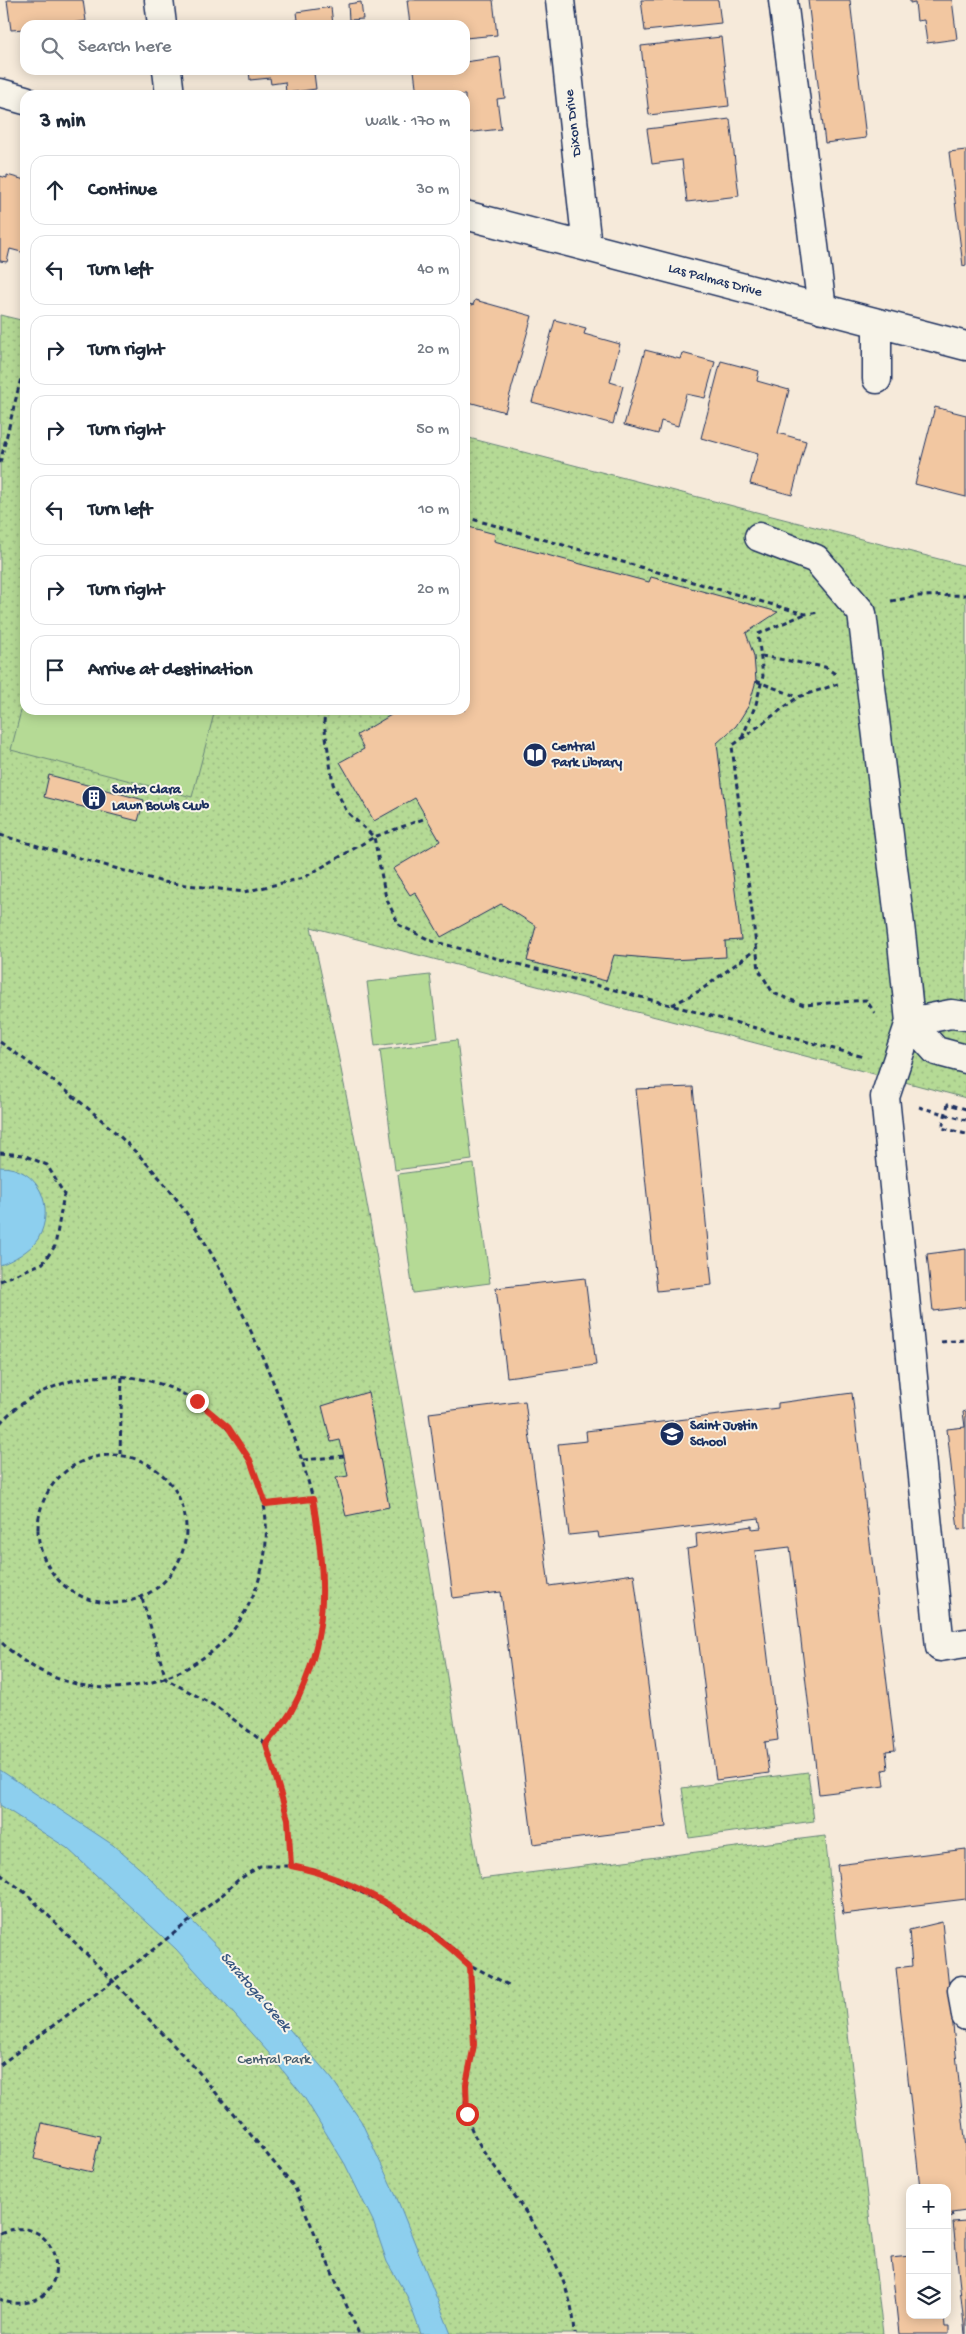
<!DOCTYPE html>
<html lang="en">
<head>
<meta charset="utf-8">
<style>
  :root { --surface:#fff; --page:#f6f6f7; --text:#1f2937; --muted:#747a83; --line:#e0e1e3 }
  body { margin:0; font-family:"Gochi Hand",sans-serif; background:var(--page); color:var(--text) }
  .controls { position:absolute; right:15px; bottom:15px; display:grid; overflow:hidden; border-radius:10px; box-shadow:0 2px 12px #0003 }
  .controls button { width:45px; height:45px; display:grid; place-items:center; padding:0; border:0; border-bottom:1px solid var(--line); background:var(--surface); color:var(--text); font:25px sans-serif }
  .stop { position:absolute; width:15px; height:15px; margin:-11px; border:4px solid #d93025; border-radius:50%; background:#fff }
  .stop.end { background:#d93025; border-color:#fff; box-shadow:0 1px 5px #0008 }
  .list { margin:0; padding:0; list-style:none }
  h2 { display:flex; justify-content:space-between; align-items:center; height:65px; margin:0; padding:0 20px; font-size:21px }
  h2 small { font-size:16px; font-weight:400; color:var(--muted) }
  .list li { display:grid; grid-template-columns:32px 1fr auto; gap:15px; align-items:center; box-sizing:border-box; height:70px; margin:0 10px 10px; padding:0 10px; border:1px solid var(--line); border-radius:15px }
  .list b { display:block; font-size:19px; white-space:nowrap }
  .list em { font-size:16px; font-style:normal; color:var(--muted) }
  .icon { flex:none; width:28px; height:28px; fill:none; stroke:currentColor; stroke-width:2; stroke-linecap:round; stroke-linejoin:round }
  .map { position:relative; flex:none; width:966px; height:2334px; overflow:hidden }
  .search { position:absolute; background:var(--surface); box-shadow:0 2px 12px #0003; left:20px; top:20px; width:450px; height:55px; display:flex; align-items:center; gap:12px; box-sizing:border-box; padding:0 18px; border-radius:15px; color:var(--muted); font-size:19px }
  .panel { position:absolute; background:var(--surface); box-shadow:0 2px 12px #0003; left:20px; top:90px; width:450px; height:625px; border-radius:15px }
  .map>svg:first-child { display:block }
  .park { fill:url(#park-dots); stroke:#68847a }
  .pitch { fill:#b5da95; stroke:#68847a }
  .water { fill:#8dcfee; stroke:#5f8fb4 }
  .building { fill:#f2c7a1; stroke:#1b2f5e }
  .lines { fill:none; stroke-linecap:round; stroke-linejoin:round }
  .minor-casing { stroke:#1b2f5e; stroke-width:31 }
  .path { stroke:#1b2f5e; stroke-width:3; stroke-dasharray:5 4; stroke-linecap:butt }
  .minor { stroke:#f7f3e8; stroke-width:28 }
  .route { stroke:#d93025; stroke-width:6 }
  .labels { text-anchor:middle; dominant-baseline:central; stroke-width:4; stroke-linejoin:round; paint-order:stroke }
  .street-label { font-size:14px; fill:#1b2f5e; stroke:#f7f3e8 }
  .poi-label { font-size:14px; font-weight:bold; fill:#1b2f5e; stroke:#f7f3e8; text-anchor:start }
  .park-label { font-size:14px; fill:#425a6c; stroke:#f7f3e8 }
  .water-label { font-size:15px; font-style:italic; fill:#385782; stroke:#f7f3e8 }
</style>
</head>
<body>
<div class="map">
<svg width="966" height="2334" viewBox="0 0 966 2334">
  <defs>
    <pattern id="park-dots" width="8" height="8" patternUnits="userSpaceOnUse" patternTransform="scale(1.25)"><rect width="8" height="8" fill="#b5da95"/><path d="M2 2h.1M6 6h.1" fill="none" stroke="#9bbb83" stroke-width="1.8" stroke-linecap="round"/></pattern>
  </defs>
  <rect width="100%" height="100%" fill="#f6eada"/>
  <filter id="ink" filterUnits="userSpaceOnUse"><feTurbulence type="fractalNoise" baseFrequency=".02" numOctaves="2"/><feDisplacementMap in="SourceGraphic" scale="10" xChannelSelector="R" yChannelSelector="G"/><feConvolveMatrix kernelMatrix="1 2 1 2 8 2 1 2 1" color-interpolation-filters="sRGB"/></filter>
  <g filter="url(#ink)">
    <path class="park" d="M 0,315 L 25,321 L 25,710 L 465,710 L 465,437 L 966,566 L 966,1098 L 311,927 C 381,1242 427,1561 480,1879 L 825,1836 L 883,2334 L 0,2334 Z
      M 808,1772 L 814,1821 L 689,1838 L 682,1788 Z"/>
    <path class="pitch" d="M 25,695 L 25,710 L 215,710 L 192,797 L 11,750 Z
      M 430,975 L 438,1038 L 375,1046 L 367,982 Z
      M 457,1040 L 472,1160 L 395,1170 L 380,1050 Z
      M 474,1164 L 490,1283 L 413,1293 L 398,1174 Z"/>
    <path class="water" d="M 0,1167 C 39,1167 56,1207 38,1239 C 31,1250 12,1261 0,1265 Z
      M 0,1770 L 113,1845 L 146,1874 L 230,1960 L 332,2079 L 361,2121 L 396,2196 L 451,2334 L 421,2334 L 407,2296 L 387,2262 L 373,2221 L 345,2164 L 304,2097 L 268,2052 L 176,1949 L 67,1848 L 0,1805 Z"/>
    <path class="building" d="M 7,0 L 83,0 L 86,21 L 54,25 L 25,25 L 25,29 L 11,30 Z
      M 407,0 L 493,0 L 497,35 L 465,38 L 465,25 L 410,25 Z
      M 641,0 L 718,0 L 721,23 L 645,31 Z
      M 808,0 L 850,0 L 866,138 L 825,143 Z
      M 910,0 L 952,0 L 957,39 L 927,43 L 924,20 L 917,21 L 915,2 L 910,3 Z
      M 361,2 L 363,19 L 349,20 L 348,4 Z
      M 331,7 L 333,25 L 260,25 L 298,20 L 297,12 Z
      M 721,37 L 729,106 L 649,115 L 641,46 Z
      M 500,57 L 505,98 L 497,99 L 501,129 L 465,133 L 465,95 L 417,95 L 414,70 L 465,70 L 465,62 Z
      M 249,70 L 338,70 L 314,73 L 316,89 L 286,93 L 285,82 L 271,84 L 270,78 L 250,80 Z
      M 730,119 L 739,196 L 687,202 L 682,160 L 652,164 L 647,129 Z
      M 966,150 L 966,265 L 963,266 L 949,152 Z
      M 7,175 L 25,180 L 25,253 L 10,249 L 7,262 L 0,261 L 0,176 L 7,178 Z
      M 475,300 L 532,316 L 505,412 L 465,401 L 465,303 L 473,305 Z
      M 555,320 L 586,328 L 584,334 L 620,344 L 610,382 L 623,386 L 613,424 L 532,402 Z
      M 645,350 L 680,359 L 682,353 L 715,362 L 705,398 L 686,394 L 678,426 L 661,421 L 658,434 L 624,425 Z
      M 721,361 L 759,371 L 757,381 L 789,390 L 778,433 L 806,441 L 792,495 L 750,484 L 758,454 L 701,438 Z
      M 935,407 L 966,415 L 966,497 L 915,484 Z
      M 465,526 L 495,534 L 494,541 L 649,582 L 651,577 L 778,612 L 746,633 L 754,656 L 756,681 L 749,705 L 736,726 L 717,743 L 741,940 L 725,941 L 726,957 L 671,960 L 614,955 L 606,981 L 527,961 L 536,926 L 501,904 L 441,937 L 415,892 L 410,895 L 393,869 L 440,841 L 415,798 L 374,821 L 340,762 L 364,749 L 357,735 L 391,715 L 390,710 L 465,710 Z
      M 49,775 L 144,800 L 138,821 L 44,797 Z
      M 693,1087 L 712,1285 L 657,1291 L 636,1089 Z
      M 966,1249 L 966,1307 L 933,1311 L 927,1254 Z
      M 585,1278 L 596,1365 L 507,1377 L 496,1288 Z
      M 368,1392 L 389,1507 L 346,1516 L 336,1478 L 348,1476 L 344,1456 L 340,1440 L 331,1442 L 322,1406 Z
      M 852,1393 L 895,1750 L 886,1751 L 888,1769 L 883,1770 L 885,1786 L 819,1794 L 790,1547 L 755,1551 L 778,1740 L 765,1742 L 769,1773 L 716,1780 L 687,1549 L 697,1547 L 696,1534 L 752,1526 L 752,1529 L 761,1528 L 759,1518 L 599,1538 L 598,1532 L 569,1535 L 558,1444 L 587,1441 L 586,1431 L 778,1408 L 778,1403 Z
      M 525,1401 L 549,1586 L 634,1574 L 666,1827 L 533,1844 L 501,1592 L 453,1598 L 429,1413 Z
      M 966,1411 L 966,1529 L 958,1530 L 947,1429 L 965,1427 L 963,1412 Z
      M 966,1849 L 966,1899 L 843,1914 L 837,1865 Z
      M 942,1922 L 966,2148 L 966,2211 L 952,2213 L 953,2216 L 947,2217 L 947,2188 L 920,2188 L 896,1968 L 912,1966 L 909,1930 Z
      M 42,2123 L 100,2136 L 92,2172 L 34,2159 Z
      M 966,2221 L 966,2334 L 965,2334 L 953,2222 Z
      M 910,2256 L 910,2315 L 944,2315 L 945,2327 L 949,2327 L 949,2334 L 899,2334 L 891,2258 Z"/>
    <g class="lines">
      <defs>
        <path id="minor" d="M 159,0 L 162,25
          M 560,0 L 587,247
          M 783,0 L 822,309
          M 167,70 L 170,95
          M 0,93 L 25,100
          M 465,215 L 966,346
          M 877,323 L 877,379
          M 759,537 L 816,559 L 862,613 L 902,942 L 910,1022 L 885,1097 L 940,1647 L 966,1643
          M 910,1022 L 936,1051 L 966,1059
          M 910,1022 L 951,1014 L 966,1016
          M 962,1990 L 966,2016"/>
      </defs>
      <use href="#minor" class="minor-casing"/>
      <path class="path" d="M 0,463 L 21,378
        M 465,517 L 805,614 L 820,612
        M 891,601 L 919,596 L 966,595
        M 761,656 L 825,667 L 837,675
        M 756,681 L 798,697
        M 838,684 L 798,697 L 732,746 L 759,970 L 773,993 L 804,1005 L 866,1000 L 875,1013
        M 325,710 L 324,723 L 333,784 L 347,812 L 374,837 L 386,898 L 399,925 L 432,941 L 864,1057
        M 742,738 L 756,704 L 763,676 L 758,634 L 805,614
        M 0,835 L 163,882 L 244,892 L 303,878 L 374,837 L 426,818
        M 672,1005 L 701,990 L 755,950
        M 0,1042 C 58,1083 117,1127 163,1182 C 195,1220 218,1265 240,1308 C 270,1371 295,1431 313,1499 L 266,1504
        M 919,1107 L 966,1120
        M 966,1109 L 948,1104 L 942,1128 L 966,1134
        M 0,1153 L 23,1155 L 47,1165 L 64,1194 L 55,1246 L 43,1263 L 0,1281
        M 941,1342 L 966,1340
        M 0,1423 C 35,1385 90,1369 141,1379 C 181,1387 216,1410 239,1443 C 279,1502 274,1577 231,1633 C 220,1647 202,1659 187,1668 C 123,1702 51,1692 0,1641
        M 120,1454 L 122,1375
        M38 1529a74 74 0 1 1 148 0a74 74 0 1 1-148 0Z
        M 303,1460 L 344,1456
        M 313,1499 C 325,1575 331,1636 293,1708 C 287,1720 275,1732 266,1744 L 288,1819 L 291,1866 L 316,1871 L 382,1902 L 446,1943 L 470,1965 L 509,1985
        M 142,1598 L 166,1679 L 217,1707 L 266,1744
        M 0,1874 L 27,1894 L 113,1981 L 197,2070 L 295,2188 L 359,2334
        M 470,1966 C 472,1992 477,2020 474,2046 C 471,2069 462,2091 467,2114 C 471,2136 487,2156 500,2174 C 532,2222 572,2274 575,2334
        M 0,2065 L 113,1981 L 220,1897 L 238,1880 L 260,1866 L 291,1866
        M 0,2233 C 61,2208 77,2299 22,2303 C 14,2304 7,2303 0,2299"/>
      <use href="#minor" class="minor"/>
    </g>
  </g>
  <g class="lines" filter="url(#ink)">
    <path class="route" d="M 197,1401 L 228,1427 L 250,1460 L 266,1504 L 313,1499 C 325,1574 331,1637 293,1708 C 287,1721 275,1732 266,1744 L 288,1819 L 291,1866 C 355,1878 423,1921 470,1966 L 474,2045 L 466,2084 L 467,2114"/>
  </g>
  <defs>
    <symbol id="library-disc" viewBox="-11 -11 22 22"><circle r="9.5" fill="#1b2f5e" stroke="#f7f3e8"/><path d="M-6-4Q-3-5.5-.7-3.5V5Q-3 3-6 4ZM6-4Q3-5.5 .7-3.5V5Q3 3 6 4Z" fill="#fff"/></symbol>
    <symbol id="building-disc" viewBox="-11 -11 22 22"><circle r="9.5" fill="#1b2f5e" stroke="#f7f3e8"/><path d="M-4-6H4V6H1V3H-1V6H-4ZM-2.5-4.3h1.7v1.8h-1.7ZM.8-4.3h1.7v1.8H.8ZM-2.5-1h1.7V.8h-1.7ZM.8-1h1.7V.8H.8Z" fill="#fff"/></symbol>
    <symbol id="school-disc" viewBox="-11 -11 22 22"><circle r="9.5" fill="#1b2f5e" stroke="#f7f3e8"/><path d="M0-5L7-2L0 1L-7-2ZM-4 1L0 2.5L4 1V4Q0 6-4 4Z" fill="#fff"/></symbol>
  </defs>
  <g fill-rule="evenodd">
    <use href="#library-disc" x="521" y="741" width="28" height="28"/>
    <use href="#building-disc" x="80" y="784" width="28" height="28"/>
    <use href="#school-disc" x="658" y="1420" width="28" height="28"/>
  </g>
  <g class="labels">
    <g class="street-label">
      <text transform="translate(574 123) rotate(-97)">Dixon Drive</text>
      <text transform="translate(715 281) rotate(15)">Las Palmas Drive</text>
    </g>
    <g class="poi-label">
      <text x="552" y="747">Central<tspan x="552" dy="16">Park Library</tspan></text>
      <text x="112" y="790">Santa Clara<tspan x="112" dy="16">Lawn Bowls CLub</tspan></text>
      <text x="690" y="1426">Saint Justin<tspan x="690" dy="16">School</tspan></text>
    </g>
    <g class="park-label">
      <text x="274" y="2060">Central Park</text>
    </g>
    <g class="water-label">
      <text transform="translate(255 1992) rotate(49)">Saratoga Creek</text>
    </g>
  </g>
</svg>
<div class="controls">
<button>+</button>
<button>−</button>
<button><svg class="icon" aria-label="layers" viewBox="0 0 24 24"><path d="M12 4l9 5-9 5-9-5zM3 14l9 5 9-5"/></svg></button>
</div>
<div class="stop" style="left:467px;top:2114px"></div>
<div class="stop end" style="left:197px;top:1401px"></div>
<div class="search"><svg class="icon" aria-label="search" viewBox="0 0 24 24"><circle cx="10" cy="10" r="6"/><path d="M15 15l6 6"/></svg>Search here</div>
<section class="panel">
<h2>3 min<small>Walk · 170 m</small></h2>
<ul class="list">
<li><svg class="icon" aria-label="ahead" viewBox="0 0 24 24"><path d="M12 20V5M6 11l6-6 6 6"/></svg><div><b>Continue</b></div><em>30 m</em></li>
<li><svg class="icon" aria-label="left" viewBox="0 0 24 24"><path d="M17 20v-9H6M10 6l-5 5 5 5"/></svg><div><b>Turn left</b></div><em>40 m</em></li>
<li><svg class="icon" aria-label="right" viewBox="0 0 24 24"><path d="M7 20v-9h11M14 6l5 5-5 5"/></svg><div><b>Turn right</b></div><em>20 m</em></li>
<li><svg class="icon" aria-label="right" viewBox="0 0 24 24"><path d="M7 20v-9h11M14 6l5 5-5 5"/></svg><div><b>Turn right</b></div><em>50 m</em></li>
<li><svg class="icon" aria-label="left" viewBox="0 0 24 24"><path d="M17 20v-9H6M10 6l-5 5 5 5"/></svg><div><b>Turn left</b></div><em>10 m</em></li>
<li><svg class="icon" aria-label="right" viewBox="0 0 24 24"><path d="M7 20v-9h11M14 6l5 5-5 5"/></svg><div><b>Turn right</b></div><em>20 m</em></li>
<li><svg class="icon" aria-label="arrive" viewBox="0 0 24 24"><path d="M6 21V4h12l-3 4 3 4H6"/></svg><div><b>Arrive at destination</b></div></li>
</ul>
</section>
</div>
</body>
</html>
